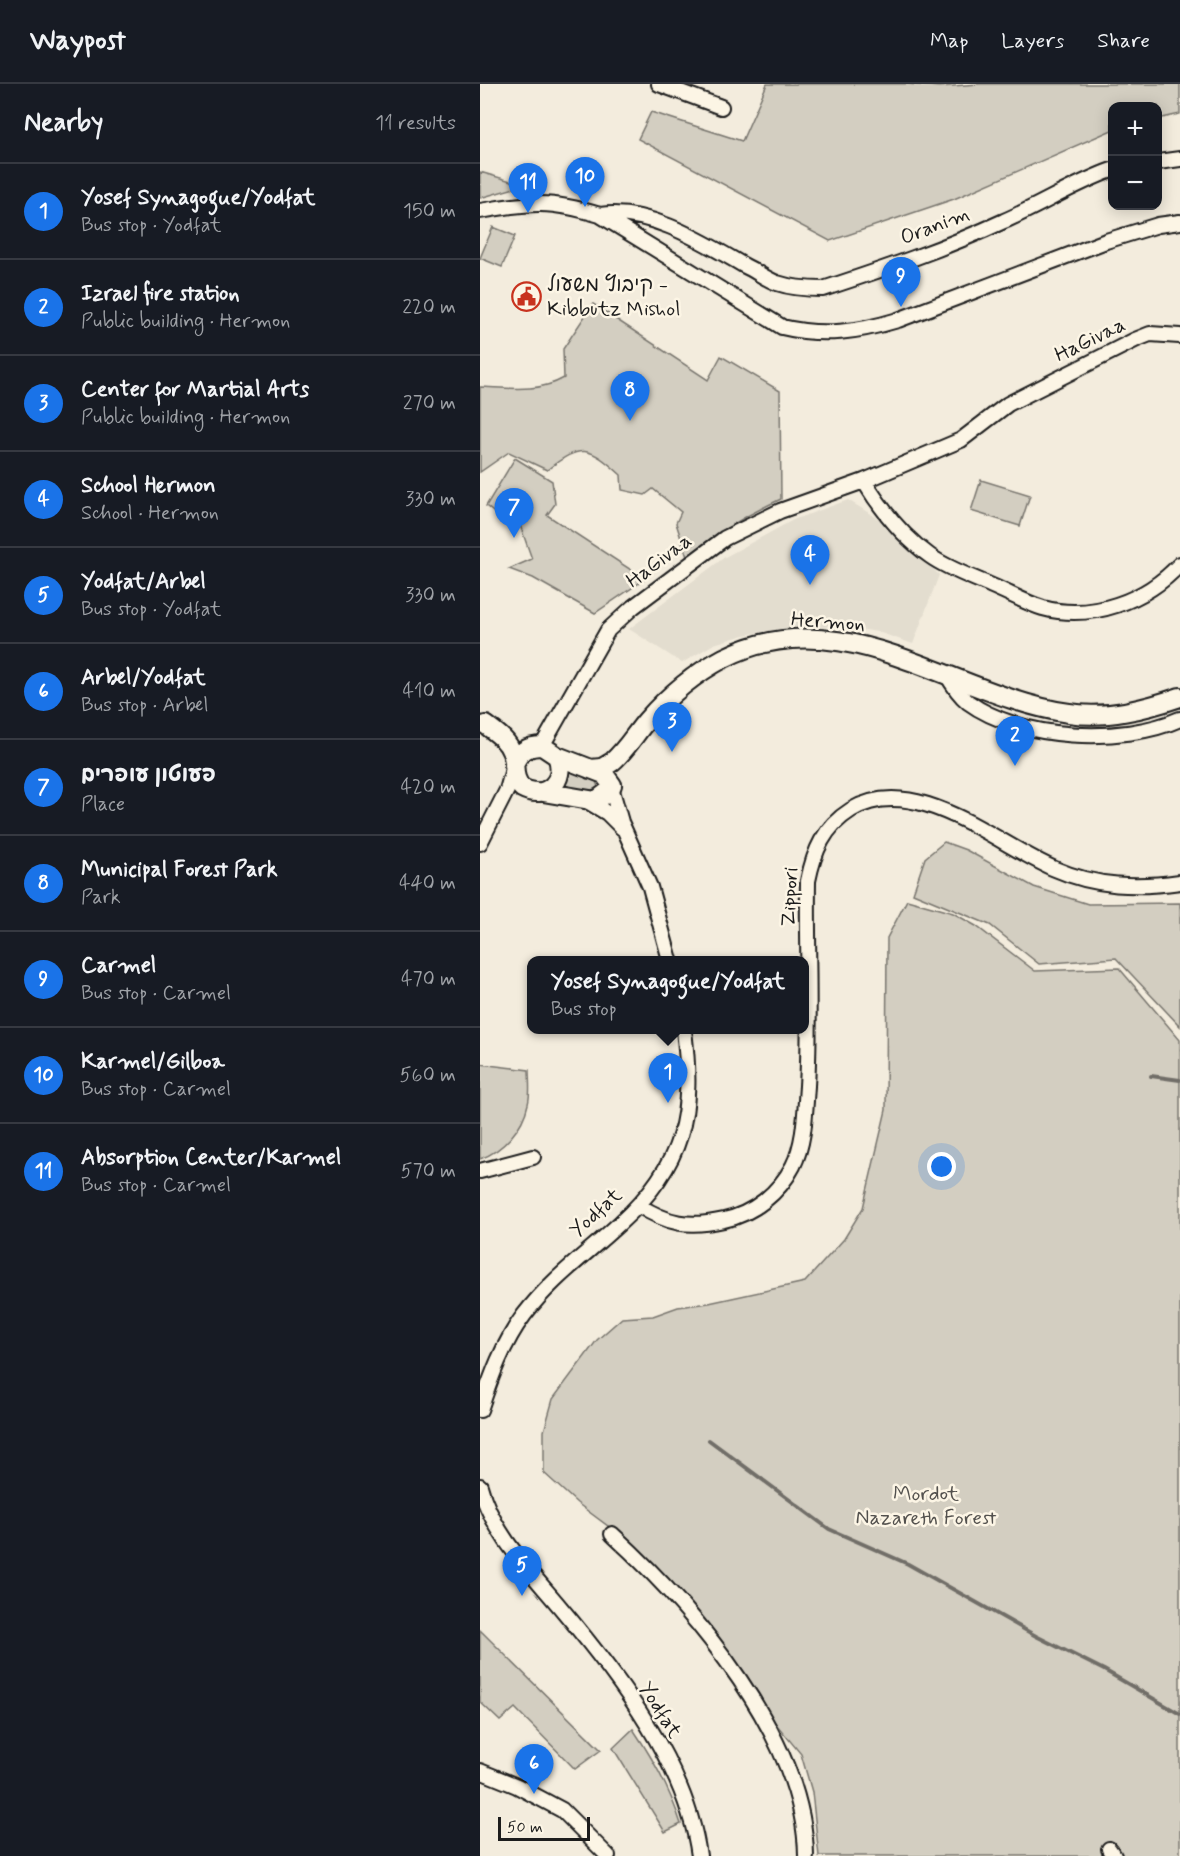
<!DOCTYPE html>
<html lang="en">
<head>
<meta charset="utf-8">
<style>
  :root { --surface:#171b24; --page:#242831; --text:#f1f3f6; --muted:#9ea1a6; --line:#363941; --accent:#1a73e8 }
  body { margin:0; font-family:Mynerve,"Playpen Sans Hebrew",sans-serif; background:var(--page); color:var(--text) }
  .controls { position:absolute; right:18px; top:18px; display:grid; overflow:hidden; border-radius:12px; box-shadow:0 3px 15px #0003 }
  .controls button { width:54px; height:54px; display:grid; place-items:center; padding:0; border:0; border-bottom:2px solid var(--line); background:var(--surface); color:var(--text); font:30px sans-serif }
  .scale { position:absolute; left:18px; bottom:15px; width:92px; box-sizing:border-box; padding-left:6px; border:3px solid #1c1c1c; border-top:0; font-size:16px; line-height:21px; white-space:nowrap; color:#1c1c1c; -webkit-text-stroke:4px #fcf5e5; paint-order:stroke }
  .you { position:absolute; left:462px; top:1083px; width:21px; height:21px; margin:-15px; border:4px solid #fff; border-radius:50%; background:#1a73e8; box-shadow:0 0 0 9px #1a73e833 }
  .badge { display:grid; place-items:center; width:39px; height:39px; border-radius:50%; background:var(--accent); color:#fff; font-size:20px; font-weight:700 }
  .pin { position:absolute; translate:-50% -50px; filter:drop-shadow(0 2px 3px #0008) }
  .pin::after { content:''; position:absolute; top:32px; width:21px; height:18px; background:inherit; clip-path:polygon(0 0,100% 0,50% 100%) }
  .popup { position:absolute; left:47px; top:872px; width:282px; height:78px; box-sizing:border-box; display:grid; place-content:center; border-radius:12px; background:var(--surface); filter:drop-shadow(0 2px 4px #0005); font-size:20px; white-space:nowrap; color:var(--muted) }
  .popup b { font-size:22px; color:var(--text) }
  .popup::after { content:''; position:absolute; left:50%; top:100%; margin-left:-12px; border:12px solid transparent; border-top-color:var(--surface) }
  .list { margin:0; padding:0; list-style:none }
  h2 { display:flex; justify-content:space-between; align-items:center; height:78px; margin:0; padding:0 24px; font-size:26px }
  h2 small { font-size:20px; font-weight:400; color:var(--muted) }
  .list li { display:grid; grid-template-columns:39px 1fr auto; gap:18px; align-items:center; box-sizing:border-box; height:96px; padding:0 24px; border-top:2px solid var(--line) }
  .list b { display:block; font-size:22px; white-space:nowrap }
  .list p { margin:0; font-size:20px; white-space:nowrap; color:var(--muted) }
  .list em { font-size:20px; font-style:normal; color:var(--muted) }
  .map { position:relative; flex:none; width:700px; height:1772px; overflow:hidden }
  header { display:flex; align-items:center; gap:36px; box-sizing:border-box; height:84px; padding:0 30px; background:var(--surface); border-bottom:2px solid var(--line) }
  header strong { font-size:28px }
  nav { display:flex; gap:33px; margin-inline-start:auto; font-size:21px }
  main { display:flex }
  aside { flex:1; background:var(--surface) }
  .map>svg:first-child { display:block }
  .built { fill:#e3ddcf }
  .green { fill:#d3cec1; stroke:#78756e; stroke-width:1.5 }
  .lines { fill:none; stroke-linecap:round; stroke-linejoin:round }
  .stream { stroke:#716e68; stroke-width:4 }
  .minor-casing { stroke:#1c1c1c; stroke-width:18 }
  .tertiary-casing { stroke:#1c1c1c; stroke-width:22 }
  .minor { stroke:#fcf5e5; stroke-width:14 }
  .tertiary { stroke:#fcf5e5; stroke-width:18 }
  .labels { text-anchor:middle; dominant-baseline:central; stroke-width:5; stroke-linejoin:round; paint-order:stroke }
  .street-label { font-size:21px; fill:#1c1c1c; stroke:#fcf5e5 }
  .poi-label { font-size:21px; fill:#1c1c1c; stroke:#fcf5e5; text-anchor:start }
  .park-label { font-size:21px; fill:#53514e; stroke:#fcf5e5 }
</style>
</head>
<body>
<header>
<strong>Waypost</strong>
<nav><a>Map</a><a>Layers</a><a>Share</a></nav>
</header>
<main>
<aside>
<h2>Nearby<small>11 results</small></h2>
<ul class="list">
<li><span class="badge">1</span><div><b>Yosef Synagogue/Yodfat</b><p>Bus stop · Yodfat</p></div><em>150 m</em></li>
<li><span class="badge">2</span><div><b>Izrael fire station</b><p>Public building · Hermon</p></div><em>220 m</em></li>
<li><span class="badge">3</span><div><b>Center for Martial Arts</b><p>Public building · Hermon</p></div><em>270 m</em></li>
<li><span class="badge">4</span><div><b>School Hermon</b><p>School · Hermon</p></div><em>330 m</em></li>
<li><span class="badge">5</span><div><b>Yodfat/Arbel</b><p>Bus stop · Yodfat</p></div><em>330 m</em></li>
<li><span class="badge">6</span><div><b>Arbel/Yodfat</b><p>Bus stop · Arbel</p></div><em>410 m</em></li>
<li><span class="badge">7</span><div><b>פעוטון עופרים</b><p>Place</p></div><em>420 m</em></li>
<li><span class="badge">8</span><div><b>Municipal Forest Park</b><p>Park</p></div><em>440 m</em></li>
<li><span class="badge">9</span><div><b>Carmel</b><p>Bus stop · Carmel</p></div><em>470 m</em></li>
<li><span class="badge">10</span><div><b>Karmel/Gilboa</b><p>Bus stop · Carmel</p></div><em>560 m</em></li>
<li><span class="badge">11</span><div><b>Absorption Center/Karmel</b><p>Bus stop · Carmel</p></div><em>570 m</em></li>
</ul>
</aside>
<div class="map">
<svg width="700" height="1772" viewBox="0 0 700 1772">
  <rect width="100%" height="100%" fill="#f3ecdd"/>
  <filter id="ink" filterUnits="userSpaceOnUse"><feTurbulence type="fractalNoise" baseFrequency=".0167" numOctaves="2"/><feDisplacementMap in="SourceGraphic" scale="12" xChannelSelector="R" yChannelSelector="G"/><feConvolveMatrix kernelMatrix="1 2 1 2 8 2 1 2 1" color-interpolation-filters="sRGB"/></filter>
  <g filter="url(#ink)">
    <path class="built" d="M 368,416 L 410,442 L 459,491 L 433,560 L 398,548 L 366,543 L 313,543 L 264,551 L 234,560 L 202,579 L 149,545 L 245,473 L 313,436 Z"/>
    <path class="green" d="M 287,0 L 426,0 L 459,3 L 499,0 L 700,0 L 700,30 L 678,35 L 678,22 L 632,22 L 632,46 L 474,115 L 350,157 L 158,55 L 171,28 L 262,57 Z
      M 0,88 L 45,101 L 0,114 Z
      M 13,143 L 35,152 L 22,183 L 0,174 Z
      M 113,220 L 228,296 L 241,272 L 300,307 L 301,415 C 266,431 237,448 207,473 L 196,439 L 201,428 L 173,405 L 165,411 L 142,406 L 141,391 C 109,362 101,359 67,386 L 29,368 L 0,388 L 0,303 C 29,304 58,309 84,294 L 83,265 Z
      M 35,374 L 72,397 L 75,420 L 67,431 L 165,495 L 115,529 L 53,494 L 29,485 L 52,475 L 35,427 L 18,432 L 6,422 Z
      M 501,396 L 550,411 L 540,442 L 491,427 Z
      M 88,687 L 115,694 L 118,703 L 108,708 L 82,704 Z
      M 464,758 L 486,766 L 554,803 L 608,820 L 700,819 L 700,942 L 636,874 L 559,880 L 510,841 L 433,809 L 445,774 Z
      M 427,816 L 473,829 L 496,842 L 555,887 L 639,884 L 700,956 L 700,1772 L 339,1772 L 332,1708 L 321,1670 L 140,1451 L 97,1419 L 64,1389 L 64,1347 L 73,1315 L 117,1256 L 142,1234 L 173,1232 L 198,1223 L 229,1219 L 325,1198 L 364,1155 L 383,1124 L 406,1026 L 407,854 Z
      M 0,980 L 49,986 C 49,997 51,1009 48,1020 C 43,1044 23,1067 0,1075 Z
      M 0,1546 L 121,1666 L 95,1685 L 35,1624 L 20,1637 L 0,1618 Z
      M 153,1645 C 174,1676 190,1705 201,1740 L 185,1748 L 133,1664 Z"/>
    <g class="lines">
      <path class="stream" d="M 671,992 L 700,996
        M 229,1356 L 349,1445 L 428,1480 L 556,1552 L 624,1586 L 700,1630"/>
      <defs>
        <path id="minor" d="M 179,0 L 241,23
          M 678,78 L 700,75
          M 0,127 C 51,118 70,116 120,131 L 302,243 C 343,253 378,248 418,236 L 626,157 L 678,141 L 700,138
          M 120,131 C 170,124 223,158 265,182 C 276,187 286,195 297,199 C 312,204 327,205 343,205 C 404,185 466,164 524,137 C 561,121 595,99 632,86
          M 384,397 C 401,425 423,453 450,472 C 468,485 492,493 512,502 C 529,509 546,519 563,524 C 612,537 666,517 700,480
          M 466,589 C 472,600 478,610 488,618 C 540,656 642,661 700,635
          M 62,662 L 128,546 L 153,523 L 245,454 L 300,427 L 384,397 L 481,356 L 528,320 L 655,256 L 670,250 L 700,252
          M 131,703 L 141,738 L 170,803 L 190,876
          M 107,717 L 127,729 L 142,744
          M 0,759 L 27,706 L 33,685
          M 0,1087 L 53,1073
          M 158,1121 C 188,1140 208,1144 244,1136 C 273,1130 299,1109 313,1082 C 325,1058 325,1028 327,1002 C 331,934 327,865 328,797 C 334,767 344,743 371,726 C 436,687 517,761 575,785 C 616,803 657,804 700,798
          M 0,1326 C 11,1293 23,1259 44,1231 C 72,1194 107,1170 140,1139 C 205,1080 214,1029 204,946
          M 0,1402 C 12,1449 50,1487 80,1523 C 138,1592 207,1681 219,1772
          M 132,1450 C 215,1526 325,1655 326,1772
          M 0,1687 L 37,1702 L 82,1726 L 128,1772
          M 629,1765 L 634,1772"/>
        <path id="tertiary" d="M 6,641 C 15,648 28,656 32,669 C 37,682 31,692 42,704 C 66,717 87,697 77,672 L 62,662 C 48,662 39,667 34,681
          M 110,685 L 122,684 L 132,678 C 146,666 155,650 167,636 C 188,612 216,589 244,574 C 363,513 475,613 589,629 C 626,635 665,625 700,613
          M 63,708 L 116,717 L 129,707 L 132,701 L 124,690 L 77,672"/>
      </defs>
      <use href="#minor" class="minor-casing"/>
      <use href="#tertiary" class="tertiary-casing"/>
      <use href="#minor" class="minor"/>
      <use href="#tertiary" class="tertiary"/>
    </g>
  </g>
  <defs>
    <symbol id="civic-ring" viewBox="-11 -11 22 22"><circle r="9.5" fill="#fcf5e5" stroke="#c8321e" stroke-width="1.5"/><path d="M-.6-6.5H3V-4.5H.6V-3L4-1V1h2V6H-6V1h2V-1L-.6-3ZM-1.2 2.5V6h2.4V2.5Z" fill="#c8321e"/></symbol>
  </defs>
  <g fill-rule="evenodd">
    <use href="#civic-ring" x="30" y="196" width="33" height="33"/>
  </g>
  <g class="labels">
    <g class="street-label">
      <text transform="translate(455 142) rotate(-21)">Oranim</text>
      <text transform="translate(610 256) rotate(-26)">HaGivaa</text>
      <text transform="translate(179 477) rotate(-37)">HaGivaa</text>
      <text transform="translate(348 538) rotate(4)">Hermon</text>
      <text transform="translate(310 813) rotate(-87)">Zippori</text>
      <text transform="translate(116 1129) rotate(-42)">Yodfat</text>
      <text transform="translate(180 1626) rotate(58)">Yodfat</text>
    </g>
    <g class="poi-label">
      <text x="67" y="201">קיבוץ משעול -<tspan x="67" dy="24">Kibbutz Mishol</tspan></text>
    </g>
    <g class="park-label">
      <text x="446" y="1410">Mordot<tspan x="446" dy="24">Nazareth Forest</tspan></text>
    </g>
  </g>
</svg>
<div class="controls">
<button>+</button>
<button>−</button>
</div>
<div class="scale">50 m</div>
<div class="you"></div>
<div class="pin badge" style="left:188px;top:1019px">1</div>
<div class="popup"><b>Yosef Synagogue/Yodfat</b>Bus stop</div>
<div class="pin badge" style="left:535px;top:682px">2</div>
<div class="pin badge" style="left:192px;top:668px">3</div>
<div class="pin badge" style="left:330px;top:501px">4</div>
<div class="pin badge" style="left:42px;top:1512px">5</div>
<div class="pin badge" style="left:54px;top:1710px">6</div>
<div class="pin badge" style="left:34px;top:454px">7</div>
<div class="pin badge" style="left:150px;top:337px">8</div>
<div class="pin badge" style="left:421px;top:223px">9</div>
<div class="pin badge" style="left:105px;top:123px">10</div>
<div class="pin badge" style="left:48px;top:129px">11</div>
</div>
</main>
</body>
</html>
